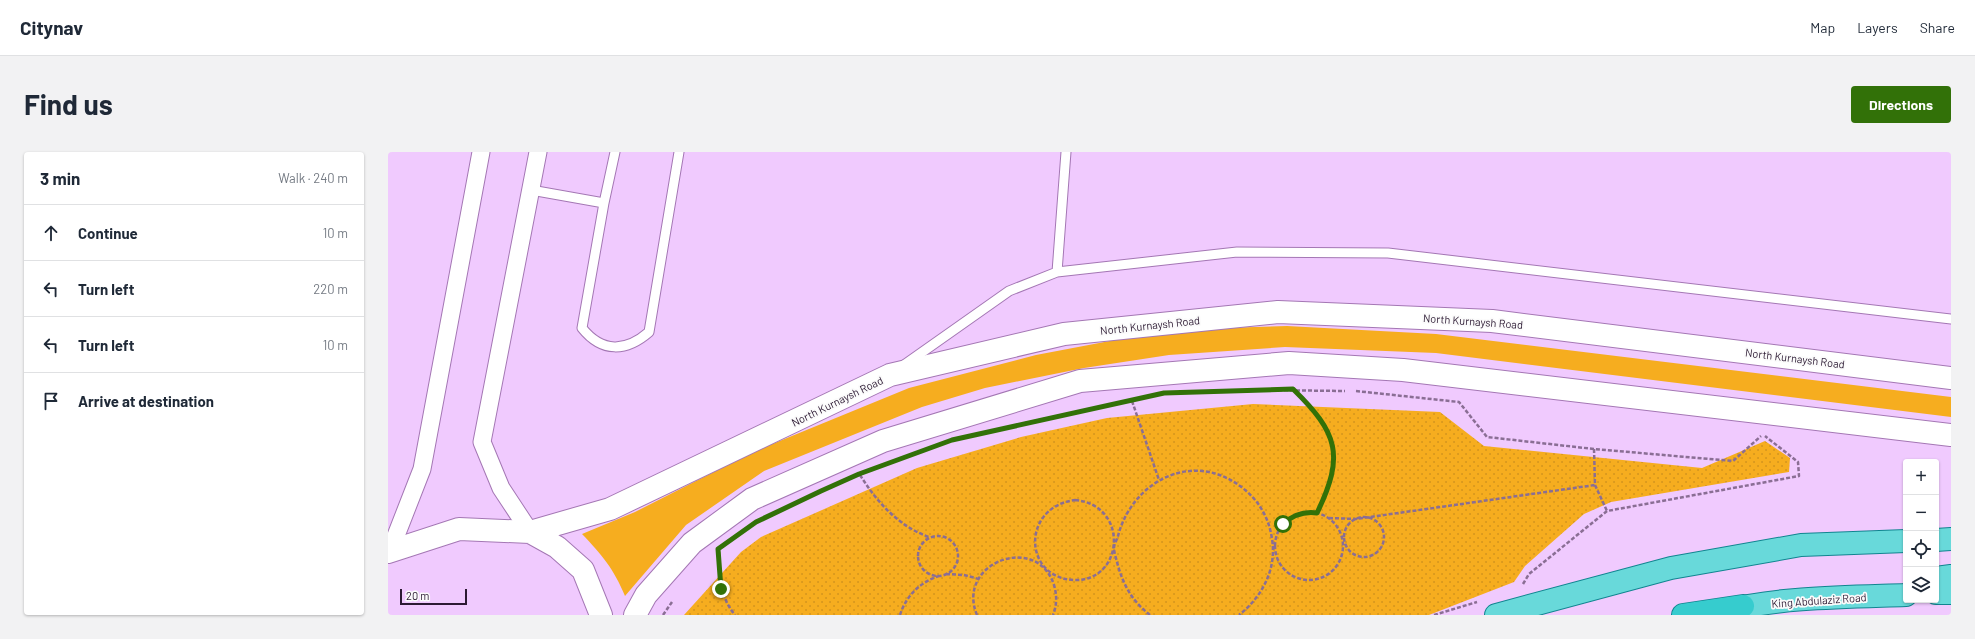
<!DOCTYPE html>
<html lang="en">
<head>
<meta charset="utf-8">
<style>
  :root { --surface:#fff; --page:#f2f2f3; --text:#1f2937; --muted:#747a83; --line:#e0e1e3; --accent:#327108 }
  body { margin:0; font-family:Barlow,sans-serif; background:var(--page); color:var(--text) }
  .controls { position:absolute; right:12px; bottom:12px; display:grid; overflow:hidden; border-radius:4px; box-shadow:0 1px 3px #0004 }
  .controls button { width:36px; height:36px; display:grid; place-items:center; padding:0; border:0; border-bottom:1px solid var(--line); background:var(--surface); color:var(--text); font:20px sans-serif }
  .scale { position:absolute; left:12px; bottom:10px; width:67px; box-sizing:border-box; padding-left:4px; border:2px solid #2c1a33; border-top:0; font-size:11px; line-height:14px; white-space:nowrap; color:#2c1a33; -webkit-text-stroke:3px #fbfbfb; paint-order:stroke }
  .stop { position:absolute; width:12px; height:12px; margin:-9px; border:3px solid #327108; border-radius:50%; background:#fff }
  .stop.end { background:#327108; border-color:#fff; box-shadow:0 1px 4px #0008 }
  .list { margin:0; padding:0; list-style:none }
  h2 { display:flex; justify-content:space-between; align-items:center; height:52px; margin:0; padding:0 16px; font-size:17px }
  h2 small { font-size:13px; font-weight:400; color:var(--muted) }
  .list li { display:grid; grid-template-columns:26px 1fr auto; gap:12px; align-items:center; box-sizing:border-box; height:56px; padding:0 16px; border-top:1px solid var(--line) }
  .list b { display:block; font-size:15px; white-space:nowrap }
  .list em { font-size:13px; font-style:normal; color:var(--muted) }
  .icon { flex:none; width:22px; height:22px; fill:none; stroke:currentColor; stroke-width:2; stroke-linecap:round; stroke-linejoin:round }
  .map { position:relative; flex:none; width:1563px; height:463px; overflow:hidden; border-radius:4px }
  header { display:flex; align-items:center; gap:24px; box-sizing:border-box; height:56px; padding:0 20px; background:var(--surface); border-bottom:1px solid var(--line) }
  header strong { font-size:19px }
  nav { display:flex; gap:22px; margin-inline-start:auto; font-size:14px }
  .intro { display:flex; align-items:center; justify-content:space-between; box-sizing:border-box; height:96px; padding:0 24px }
  h1 { margin:0; font-size:28px }
  .button { padding:10px 18px; border-radius:4px; background:var(--accent); color:#fff; font-size:14px; font-weight:700 }
  main { display:flex; gap:24px; padding:0 24px }
  aside { flex:1; background:var(--surface); border-radius:4px; box-shadow:0 1px 3px #0004 }
  .map>svg:first-child { display:block }
  .grass { fill:#f6ad1f }
  .park { fill:url(#park-dots) }
  .lines { fill:none; stroke-linecap:round; stroke-linejoin:round }
  .service-casing { stroke:#a477b4; stroke-width:11 }
  .minor-casing { stroke:#a477b4; stroke-width:19 }
  .secondary-casing { stroke:#a477b4; stroke-width:24 }
  .primary-casing { stroke:#118590; stroke-width:24 }
  .trunk-casing { stroke:#118590; stroke-width:24 }
  .path { stroke:#8a6e94; stroke-width:2.5; stroke-dasharray:4 2; stroke-linecap:butt }
  .service { stroke:#fff; stroke-width:9 }
  .minor { stroke:#fff; stroke-width:17 }
  .secondary { stroke:#fff; stroke-width:22 }
  .primary { stroke:#68d9da; stroke-width:22 }
  .trunk { stroke:#36ccce; stroke-width:22 }
  .route { stroke:#327108; stroke-width:5 }
  .labels { text-anchor:middle; dominant-baseline:central; stroke-width:3.5; stroke-linejoin:round; paint-order:stroke }
  .street-label { font-size:11px; fill:#2c1a33; stroke:#fbfbfb }
</style>
</head>
<body>
<header>
<strong>Citynav</strong>
<nav><a>Map</a><a>Layers</a><a>Share</a></nav>
</header>
<div class="intro"><h1>Find us</h1><a class="button">Directions</a></div>
<main>
<aside>
<h2>3 min<small>Walk · 240 m</small></h2>
<ul class="list">
<li><svg class="icon" aria-label="ahead" viewBox="0 0 24 24"><path d="M12 20V5M6 11l6-6 6 6"/></svg><div><b>Continue</b></div><em>10 m</em></li>
<li><svg class="icon" aria-label="left" viewBox="0 0 24 24"><path d="M17 20v-9H6M10 6l-5 5 5 5"/></svg><div><b>Turn left</b></div><em>220 m</em></li>
<li><svg class="icon" aria-label="left" viewBox="0 0 24 24"><path d="M17 20v-9H6M10 6l-5 5 5 5"/></svg><div><b>Turn left</b></div><em>10 m</em></li>
<li><svg class="icon" aria-label="arrive" viewBox="0 0 24 24"><path d="M6 21V4h12l-3 4 3 4H6"/></svg><div><b>Arrive at destination</b></div></li>
</ul>
</aside>
<div class="map">
<svg width="1563" height="463" viewBox="0 0 1563 463">
  <defs>
    <pattern id="park-dots" width="8" height="8" patternUnits="userSpaceOnUse"><rect width="8" height="8" fill="#f6ad1f"/><path d="M2 2h.1M6 6h.1" fill="none" stroke="#d3941d" stroke-width="1.8" stroke-linecap="round"/></pattern>
  </defs>
  <rect width="100%" height="100%" fill="#f0cafe"/>
  <path class="grass" d="M 899,174 L 1048,182 L 1563,245 L 1563,265 L 1048,201 L 897,195 L 781,203 L 696,216 L 597,236 L 534,255 L 376,319 L 298,373 L 237,444 C 226,417 214,403 194,382 L 247,360 L 367,299 L 521,236 L 648,203 L 727,188 L 834,176 Z"/>
  <path class="park" d="M 865,252 L 1052,260 L 1096,294 L 1314,316 L 1377,289 L 1402,306 L 1401,320 L 1223,350 L 1196,362 L 1137,414 L 1126,430 L 1041,463 L 296,463 L 353,400 L 373,385 L 529,316 L 633,285 L 719,266 Z"/>
  <g class="lines">
    <defs>
      <path id="service" d="M 143,38 L 216,51 L 194,176 C 214,201 238,200 261,180 L 291,0
        M 216,51 L 227,0
        M 669,120 L 678,0
        M 516,213 L 621,139 L 669,120 L 849,100 L 1000,101 L 1563,167"/>
      <path id="minor" d="M 142,380 L 113,336 L 94,290 L 150,0
        M 2,399 L 34,317 L 93,0"/>
      <path id="secondary" d="M 142,380 L 169,395 L 195,418 L 213,463
        M 0,400 L 71,377 L 142,380 L 222,357 L 502,223 L 676,182 L 890,160 L 1104,169 L 1563,226
        M 247,463 L 258,443 L 304,391 L 364,347 L 495,289 L 692,229 L 901,211 L 1015,218 L 1563,283"/>
      <path id="primary" d="M 1548,388 L 1563,387
        M 1548,426 L 1563,424
        M 1548,441 L 1563,441
        M 1336,459 C 1393,445 1459,445 1518,443
        M 1108,463 L 1283,416 L 1413,393 L 1518,389"/>
      <path id="trunk" d="M 1295,463 L 1355,454"/>
    </defs>
    <use href="#service" class="service-casing"/>
    <use href="#minor" class="minor-casing"/>
    <use href="#secondary" class="secondary-casing"/>
    <use href="#primary" class="primary-casing"/>
    <use href="#trunk" class="trunk-casing"/>
    <path class="path" d="M 905,237 C 950,281 957,303 929,361
      M 872,238 L 957,239
      M 968,239 L 1071,250 L 1099,285 L 1206,297 L 1345,309 L 1373,284
      M 744,249 L 771,328
      M 637,271 L 742,249
      M 1206,297 L 1207,333 L 1219,359
      M 472,323 C 489,350 510,374 541,385
      M 687,348 C 742,353 736,430 686,428 C 635,426 633,355 687,348 Z
      M887 394a34 34 0 1 1 68 0a34 34 0 1 1-68 0Z
      M956 385a20 20 0 1 1 40 0a20 20 0 1 1-40 0Z
      M 941,366 L 968,367 L 1207,333
      M530 404a20 20 0 1 1 40 0a20 20 0 1 1-40 0Z
      M 331,400 C 332,423 331,444 347,463
      M 558,422 L 576,423 L 591,427
      M 1135,432 L 1141,422 L 1219,359 L 1411,324 L 1410,310 L 1377,284
      M 275,463 L 284,450
      M 512,463 C 518,444 532,430 551,424
      M 589,463 C 567,411 649,380 666,433 C 669,443 669,453 665,463
      M 762,463 C 744,449 735,433 729,410 C 728,406 726,400 726,396 C 726,392 729,388 730,384 C 744,330 803,298 852,334 C 870,347 881,365 884,387 C 889,417 874,445 851,463
      M 1046,463 L 1089,450"/>
    <use href="#service" class="service"/>
    <use href="#minor" class="minor"/>
    <use href="#secondary" class="secondary"/>
    <use href="#primary" class="primary"/>
    <use href="#trunk" class="trunk"/>
  </g>
  <g class="lines">
    <path class="route" d="M 333,437 L 330,397 L 368,370 L 433,339 L 471,322 L 564,288 L 776,241 L 905,237 C 950,281 957,303 929,361 C 915,359 905,363 895,372"/>
  </g>
  <g class="labels">
    <g class="street-label">
      <text transform="translate(1085 169) rotate(4)">North Kurnaysh Road</text>
      <text transform="translate(762 173) rotate(-6)">North Kurnaysh Road</text>
      <text transform="translate(1407 206) rotate(7)">North Kurnaysh Road</text>
      <text transform="translate(449 249) rotate(-26)">North Kurnaysh Road</text>
      <text transform="translate(1431 448) rotate(-4)">King Abdulaziz Road</text>
    </g>
  </g>
</svg>
<div class="controls">
<button>+</button>
<button>−</button>
<button><svg class="icon" aria-label="locate" viewBox="0 0 24 24"><circle cx="12" cy="12" r="6"/><path d="M12 2v4M12 18v4M2 12h4M18 12h4"/></svg></button>
<button><svg class="icon" aria-label="layers" viewBox="0 0 24 24"><path d="M12 4l9 5-9 5-9-5zM3 14l9 5 9-5"/></svg></button>
</div>
<div class="scale">20 m</div>
<div class="stop" style="left:895px;top:372px"></div>
<div class="stop end" style="left:333px;top:437px"></div>
</div>
</main>
</body>
</html>
